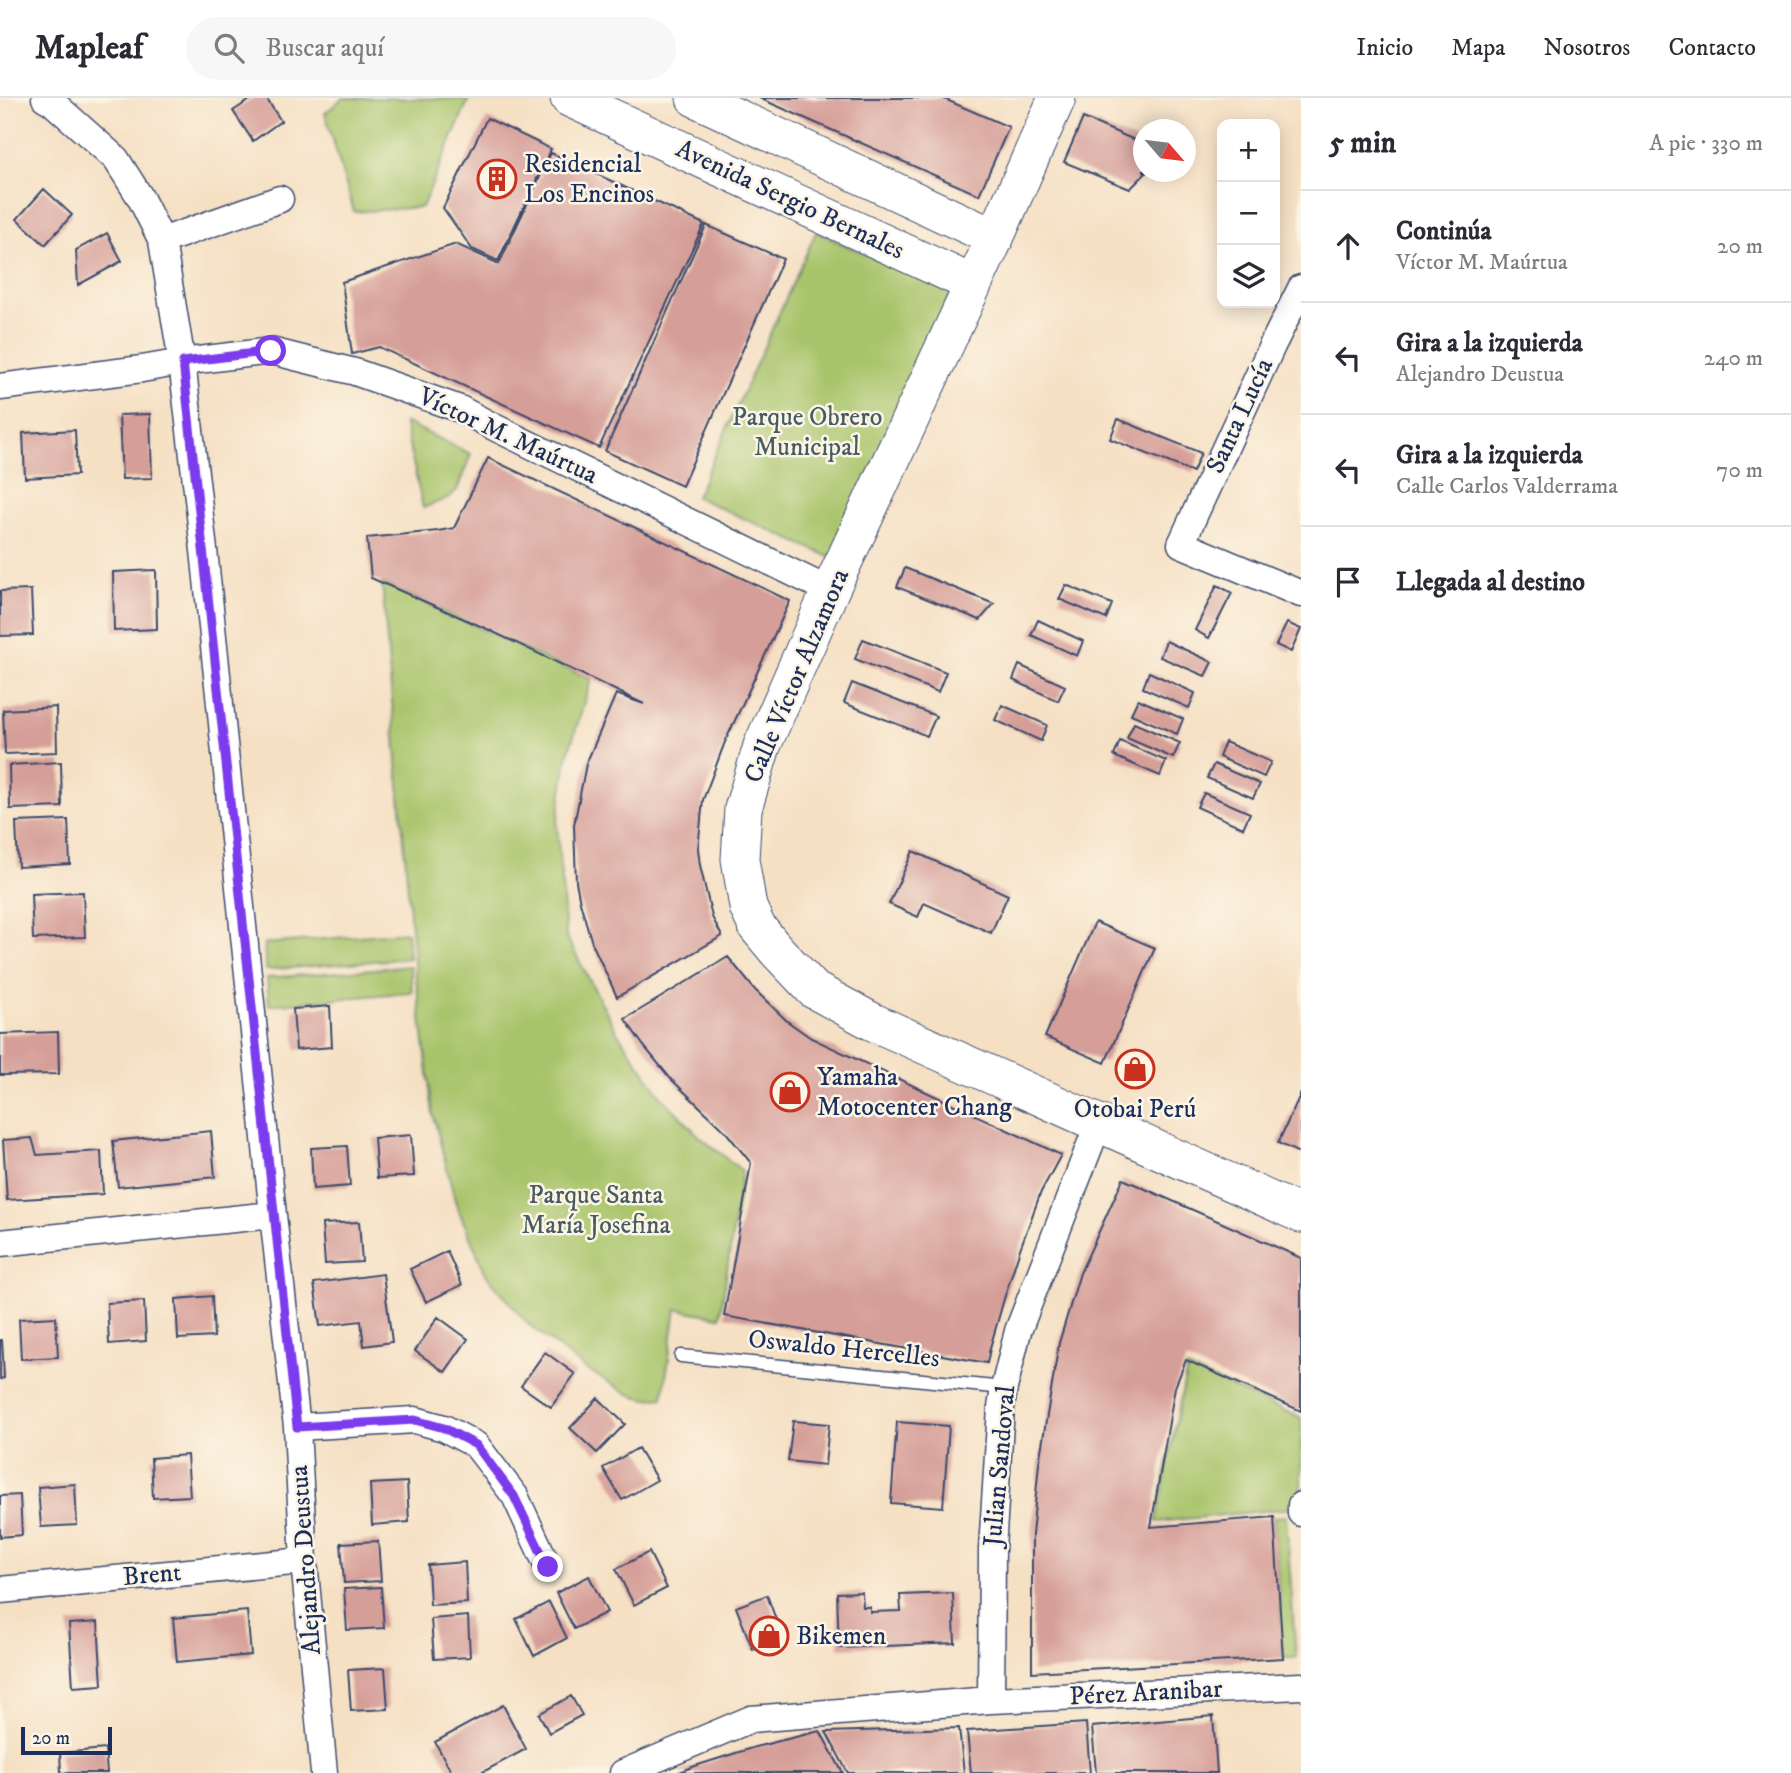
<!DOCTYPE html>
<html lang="es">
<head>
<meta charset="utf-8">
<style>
  :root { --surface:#fff; --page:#f7f7f7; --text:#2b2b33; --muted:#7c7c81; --line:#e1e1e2 }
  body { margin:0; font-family:"IM FELL DW Pica",serif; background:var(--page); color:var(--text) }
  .controls { position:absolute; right:21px; top:21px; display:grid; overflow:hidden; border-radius:14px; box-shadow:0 4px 18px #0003 }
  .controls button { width:63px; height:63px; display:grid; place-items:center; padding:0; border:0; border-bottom:2px solid var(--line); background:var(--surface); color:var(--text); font:35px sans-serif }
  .compass { position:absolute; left:1133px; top:21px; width:63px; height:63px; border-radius:50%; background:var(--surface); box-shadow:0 4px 18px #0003; rotate:118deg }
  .scale { position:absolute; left:21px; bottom:18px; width:91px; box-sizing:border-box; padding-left:7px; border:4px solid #1b2f5e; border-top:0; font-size:19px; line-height:24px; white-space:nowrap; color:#1b2f5e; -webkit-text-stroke:5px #fcf5e5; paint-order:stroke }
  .stop { position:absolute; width:21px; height:21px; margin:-16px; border:5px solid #7c3aed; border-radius:50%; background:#fff }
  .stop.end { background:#7c3aed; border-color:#fff; box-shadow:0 2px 7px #0008 }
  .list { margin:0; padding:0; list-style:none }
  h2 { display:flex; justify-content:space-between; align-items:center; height:91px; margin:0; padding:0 28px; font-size:30px }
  h2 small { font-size:23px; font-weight:400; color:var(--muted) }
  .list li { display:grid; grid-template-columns:46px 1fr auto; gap:21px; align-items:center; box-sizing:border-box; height:112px; padding:0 28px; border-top:2px solid var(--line) }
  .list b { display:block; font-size:26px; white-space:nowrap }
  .list p { margin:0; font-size:23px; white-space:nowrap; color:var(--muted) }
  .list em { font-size:23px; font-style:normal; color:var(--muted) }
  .icon { flex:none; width:38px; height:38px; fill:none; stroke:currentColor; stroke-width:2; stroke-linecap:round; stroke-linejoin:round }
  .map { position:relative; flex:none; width:1301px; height:1675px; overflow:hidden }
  header { display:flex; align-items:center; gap:42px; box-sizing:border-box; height:98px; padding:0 35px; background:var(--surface); border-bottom:2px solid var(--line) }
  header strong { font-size:33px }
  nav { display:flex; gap:38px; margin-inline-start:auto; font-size:24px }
  .search { width:490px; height:63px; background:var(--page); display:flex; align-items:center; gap:18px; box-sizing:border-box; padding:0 24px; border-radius:38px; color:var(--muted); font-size:26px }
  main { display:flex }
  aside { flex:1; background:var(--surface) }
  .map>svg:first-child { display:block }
  .green { fill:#a8c46a; stroke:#627a64; stroke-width:2 }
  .building { fill:#d59e98 }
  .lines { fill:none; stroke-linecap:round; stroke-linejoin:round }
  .lane-casing { stroke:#3c4a6d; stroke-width:15 }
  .street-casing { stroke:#3c4a6d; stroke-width:29 }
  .secondary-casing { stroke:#3c4a6d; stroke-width:39 }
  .lane { stroke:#fff; stroke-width:12 }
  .street { stroke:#fff; stroke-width:26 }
  .secondary { stroke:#fff; stroke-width:37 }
  .route { stroke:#7c3aed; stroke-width:9 }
  .labels { text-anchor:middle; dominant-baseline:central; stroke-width:5; stroke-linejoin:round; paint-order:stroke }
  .poi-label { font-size:26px; fill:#1b2f5e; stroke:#fcf5e5; text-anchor:start }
  .street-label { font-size:26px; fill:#1b2f5e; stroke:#fcf5e5 }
  .park-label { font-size:26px; fill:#455c62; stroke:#fcf5e5 }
</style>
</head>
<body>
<header>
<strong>Mapleaf</strong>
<div class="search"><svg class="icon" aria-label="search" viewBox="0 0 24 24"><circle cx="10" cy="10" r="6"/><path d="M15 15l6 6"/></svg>Buscar aquí</div>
<nav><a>Inicio</a><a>Mapa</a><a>Nosotros</a><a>Contacto</a></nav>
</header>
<main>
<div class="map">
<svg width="1301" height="1675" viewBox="0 0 1301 1675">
  <rect width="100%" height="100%" fill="#fcf5e5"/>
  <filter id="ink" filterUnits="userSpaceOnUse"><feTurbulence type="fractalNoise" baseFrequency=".0143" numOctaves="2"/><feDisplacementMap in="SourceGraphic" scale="14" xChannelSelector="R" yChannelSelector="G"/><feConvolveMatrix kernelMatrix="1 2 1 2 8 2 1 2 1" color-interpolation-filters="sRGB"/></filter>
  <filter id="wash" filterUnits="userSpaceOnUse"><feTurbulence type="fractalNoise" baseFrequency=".00686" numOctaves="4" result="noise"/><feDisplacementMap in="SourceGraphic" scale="28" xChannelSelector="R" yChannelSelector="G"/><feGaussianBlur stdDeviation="1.57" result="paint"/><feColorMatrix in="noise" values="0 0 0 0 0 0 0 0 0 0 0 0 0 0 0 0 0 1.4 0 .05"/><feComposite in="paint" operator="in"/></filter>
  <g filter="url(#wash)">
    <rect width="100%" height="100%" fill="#f5e0c4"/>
    <path class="green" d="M 343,0 L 469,1 L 422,109 L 354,114 L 325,15 Z
      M 816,134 L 951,194 L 832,460 L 696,399 Z
      M 404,324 L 471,356 L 457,392 L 449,400 L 423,410 Z
      M 382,485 L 591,582 L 567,660 L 557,727 L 566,838 L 617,934 L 662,999 L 699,1038 L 742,1073 L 720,1219 L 676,1211 L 663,1299 L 647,1301 L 631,1297 L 587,1272 L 528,1226 L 486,1176 L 456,1106 L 433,1016 L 414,864 Z
      M 407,834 L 409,860 L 266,872 L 264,846 Z
      M 410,868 L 412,894 L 269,907 L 267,880 Z
      M 1187,1270 L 1301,1320 L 1301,1409 L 1156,1424 Z
      M 1286,1418 L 1296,1560 L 1283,1560 L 1274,1419 Z"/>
    <g id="blocks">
      <path class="building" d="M 253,0 L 266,0 L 281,23 L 253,43 L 233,13 Z
        M 759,0 L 942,0 L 1009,29 L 979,97 Z
        M 487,20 L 551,51 L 498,163 L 472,151 L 443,110 Z
        M 1083,20 L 1144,46 L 1144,74 L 1147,74 L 1130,91 L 1064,64 Z
        M 551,55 L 704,126 L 599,350 L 379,249 L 352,256 L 342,184 L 456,146 L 499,166 Z
        M 44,91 L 72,117 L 45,147 L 17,121 Z
        M 706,127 L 783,161 L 682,388 L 605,353 Z
        M 107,135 L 122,163 L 78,187 L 76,152 Z
        M 150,316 L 152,380 L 122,381 L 119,317 Z
        M 1118,321 L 1201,355 L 1193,374 L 1110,341 Z
        M 75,332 L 77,377 L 25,380 L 23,335 Z
        M 488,360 L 790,503 L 725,644 L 703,702 L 698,751 L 700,767 L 712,819 L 722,838 L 617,899 L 592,845 L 580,804 L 576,784 L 574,727 L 586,666 L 616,596 L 644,606 L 487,531 L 371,480 L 367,440 L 438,433 L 454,430 Z
        M 905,470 L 994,506 L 980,522 L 897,489 Z
        M 156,472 L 157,531 L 114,533 L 113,474 Z
        M 1066,487 L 1112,506 L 1106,521 L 1059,501 Z
        M 1217,487 L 1232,495 L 1209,540 L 1195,532 Z
        M 31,492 L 33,537 L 0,538 L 0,493 Z
        M 1038,522 L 1083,543 L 1077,558 L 1031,537 Z
        M 1287,525 L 1301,531 L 1291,554 L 1276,547 Z
        M 863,541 L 946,574 L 938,594 L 855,561 Z
        M 1166,543 L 1212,564 L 1205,578 L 1160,559 Z
        M 1019,567 L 1065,588 L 1058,603 L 1013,582 Z
        M 1149,574 L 1195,595 L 1189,610 L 1143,590 Z
        M 852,585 L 936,618 L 927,638 L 844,605 Z
        M 1138,601 L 1183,621 L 1177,636 L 1131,616 Z
        M 1002,607 L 1047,627 L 1041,643 L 995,622 Z
        M 56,609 L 57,654 L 5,656 L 3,612 Z
        M 1134,625 L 1180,645 L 1173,660 L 1127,640 Z
        M 1120,643 L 1166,663 L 1160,678 L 1114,658 Z
        M 1225,644 L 1271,664 L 1264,679 L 1219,659 Z
        M 61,664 L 62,709 L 10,711 L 9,667 Z
        M 1214,666 L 1260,686 L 1253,700 L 1207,680 Z
        M 1204,695 L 1250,715 L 1243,730 L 1197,709 Z
        M 68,722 L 70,766 L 18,769 L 16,724 Z
        M 913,753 L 1008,797 L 991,835 L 924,805 L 918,819 L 889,806 Z
        M 83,794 L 85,839 L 33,841 L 31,796 Z
        M 1095,824 L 1155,850 L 1105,965 L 1045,939 Z
        M 728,859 L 755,892 L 787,923 L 811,940 L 1061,1057 L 1041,1094 L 1020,1151 L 1004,1201 L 990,1250 L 987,1265 L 724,1218 L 751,1065 L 725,1033 L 670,980 L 643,947 L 625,921 Z
        M 330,908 L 332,949 L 296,952 L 293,911 Z
        M 58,934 L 59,976 L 0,977 L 0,936 Z
        M 1301,995 L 1301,1056 L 1278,1045 Z
        M 211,1033 L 215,1079 L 118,1089 L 113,1043 Z
        M 411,1037 L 414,1078 L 377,1080 L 374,1040 Z
        M 32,1040 L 37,1057 L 101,1053 L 103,1096 L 7,1102 L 3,1042 Z
        M 347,1048 L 350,1088 L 313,1091 L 311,1050 Z
        M 1123,1081 L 1301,1160 L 1301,1313 L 1186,1262 L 1175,1289 L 1151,1429 L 1274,1419 L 1283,1560 L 1032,1574 L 1032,1437 L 1039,1365 L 1059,1245 L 1080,1175 Z
        M 359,1124 L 362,1164 L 325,1166 L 322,1126 Z
        M 447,1153 L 462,1187 L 426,1204 L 410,1171 Z
        M 383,1176 L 392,1244 L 364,1248 L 361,1223 L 320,1228 L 314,1185 Z
        M 212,1198 L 214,1239 L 178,1241 L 176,1201 Z
        M 144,1203 L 146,1243 L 109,1246 L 107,1205 Z
        M 56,1219 L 58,1259 L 21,1261 L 19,1221 Z
        M 438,1219 L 468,1241 L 445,1274 L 415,1253 Z
        M 0,1242 L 2,1242 L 4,1280 L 0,1281 Z
        M 545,1254 L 575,1276 L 551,1309 L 521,1288 Z
        M 598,1300 L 625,1326 L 597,1355 L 570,1330 Z
        M 793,1323 L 829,1326 L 825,1367 L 788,1363 Z
        M 897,1324 L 949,1328 L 943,1409 L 891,1405 Z
        M 638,1350 L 657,1382 L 622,1402 L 603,1370 Z
        M 187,1357 L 190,1398 L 153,1400 L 151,1360 Z
        M 407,1384 L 409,1424 L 372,1427 L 370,1386 Z
        M 75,1386 L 77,1427 L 41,1429 L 38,1389 Z
        M 20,1397 L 22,1437 L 0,1439 L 0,1398 Z
        M 378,1443 L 381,1483 L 344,1485 L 341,1445 Z
        M 649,1454 L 667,1490 L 634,1507 L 616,1471 Z
        M 465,1464 L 467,1505 L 430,1507 L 428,1467 Z
        M 589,1478 L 607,1514 L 574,1531 L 556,1495 Z
        M 381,1489 L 384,1530 L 347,1532 L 344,1491 Z
        M 862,1494 L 863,1509 L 870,1509 L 870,1514 L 901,1513 L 900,1497 L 953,1495 L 955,1545 L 839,1550 L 837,1495 Z
        M 767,1497 L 783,1541 L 753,1552 L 736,1509 Z
        M 549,1504 L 567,1540 L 534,1558 L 516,1521 Z
        M 247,1513 L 251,1557 L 177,1564 L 173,1520 Z
        M 468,1518 L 470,1559 L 434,1561 L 431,1521 Z
        M 98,1524 L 102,1587 L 73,1589 L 69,1526 Z
        M 385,1570 L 388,1611 L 351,1613 L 348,1572 Z
        M 571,1598 L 582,1617 L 549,1635 L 539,1616 Z
        M 503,1607 L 526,1651 L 481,1675 L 452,1675 L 435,1644 Z
        M 1213,1618 L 1217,1675 L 1096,1675 L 1092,1629 Z
        M 1086,1625 L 1090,1675 L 971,1675 L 967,1633 Z
        M 959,1630 L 964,1675 L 848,1675 L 826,1634 Z
        M 820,1633 L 843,1675 L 677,1675 L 695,1668 L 755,1649 Z
        M 105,1651 L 107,1675 L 61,1675 L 60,1655 Z"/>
    </g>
  </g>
  <g filter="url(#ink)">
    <use href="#blocks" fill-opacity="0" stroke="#3c4a6d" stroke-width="2"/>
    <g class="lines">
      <defs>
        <path id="lane" d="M 681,1258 L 1004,1290"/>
        <path id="street" d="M 45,0 L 52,4 L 116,61 L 140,99 L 162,143 L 182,264 L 204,452 L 273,1117 L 297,1329 L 304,1463 L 324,1675
          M 162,143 L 280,101
          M 1301,190 L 1272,248 L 1181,446 L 1301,496
          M 0,289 L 142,271 L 182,264 L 271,253 L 355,274 L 460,311 L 494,329 L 830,493
          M 0,1145 L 273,1117
          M 297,1329 L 415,1322 L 444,1330 L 476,1347 L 515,1398 L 548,1469
          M 1301,1407 L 1301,1415
          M 0,1492 L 304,1463
          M 991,1602 L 992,1451 L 1001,1310 L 1004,1290 L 1018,1233 L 1099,1024
          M 623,1675 L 751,1621 L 991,1602 L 1301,1588"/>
        <path id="secondary" d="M 569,0 L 973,186
          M 695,0 L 995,140
          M 1057,0 L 995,140 L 830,493 L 762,648 L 743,711 L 740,761 L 748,809 L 757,829 L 777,853 L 814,892 L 873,924 L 1301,1116"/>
      </defs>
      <use href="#lane" class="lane-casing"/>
      <use href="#street" class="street-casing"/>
      <use href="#secondary" class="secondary-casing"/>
      <use href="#lane" class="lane"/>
      <use href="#street" class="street"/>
      <use href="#secondary" class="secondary"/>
    </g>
  </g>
  <g class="lines" filter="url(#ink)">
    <path class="route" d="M 271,253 L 183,264 C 224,619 256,974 297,1329 L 415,1322 L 444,1330 L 476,1347 L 514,1398 L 548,1469"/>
  </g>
  <defs>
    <symbol id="building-ring" viewBox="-11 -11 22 22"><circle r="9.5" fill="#fcf5e5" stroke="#c8321e" stroke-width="1.5"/><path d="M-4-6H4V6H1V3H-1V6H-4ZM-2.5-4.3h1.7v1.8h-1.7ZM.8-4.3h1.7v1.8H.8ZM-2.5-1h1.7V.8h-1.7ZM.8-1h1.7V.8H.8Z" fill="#c8321e"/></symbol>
    <symbol id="shop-ring" viewBox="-11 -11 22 22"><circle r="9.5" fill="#fcf5e5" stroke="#c8321e" stroke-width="1.5"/><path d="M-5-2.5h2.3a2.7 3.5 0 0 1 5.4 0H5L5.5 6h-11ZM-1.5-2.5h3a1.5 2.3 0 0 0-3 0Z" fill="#c8321e"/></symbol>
  </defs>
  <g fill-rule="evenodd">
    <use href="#building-ring" x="475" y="59" width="44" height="44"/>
    <use href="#shop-ring" x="1113" y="949" width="44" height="44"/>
    <use href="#shop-ring" x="768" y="972" width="44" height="44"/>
    <use href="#shop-ring" x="747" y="1516" width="44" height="44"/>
  </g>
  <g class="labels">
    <g class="poi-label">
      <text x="524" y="66">Residencial<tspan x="524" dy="30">Los Encinos</tspan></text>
      <text x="817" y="979">Yamaha<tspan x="817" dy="30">Motocenter Chang</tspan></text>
      <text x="1135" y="1011" text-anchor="middle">Otobai Perú</text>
      <text x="796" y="1538">Bikemen</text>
    </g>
    <g class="street-label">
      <text transform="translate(790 102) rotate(25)">Avenida Sergio Bernales</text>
      <text transform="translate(1240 318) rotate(-65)">Santa Lucía</text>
      <text transform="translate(508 338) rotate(25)">Víctor M. Maúrtua</text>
      <text transform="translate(797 578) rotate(-67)">Calle Víctor Alzamora</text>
      <text transform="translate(844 1251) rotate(6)">Oswaldo Hercelles</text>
      <text transform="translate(1000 1368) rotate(-85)">Julian Sandoval</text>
      <text transform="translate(306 1462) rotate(-94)">Alejandro Deustua</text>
      <text transform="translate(152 1477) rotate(-5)">Brent</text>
      <text transform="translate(1146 1595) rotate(-3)">Pérez Aranibar</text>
    </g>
    <g class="park-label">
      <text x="807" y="319">Parque Obrero<tspan x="807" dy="30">Municipal</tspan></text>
      <text x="596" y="1097">Parque Santa<tspan x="596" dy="30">María Josefina</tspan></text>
    </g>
  </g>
</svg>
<div class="controls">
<button>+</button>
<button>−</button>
<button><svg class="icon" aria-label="layers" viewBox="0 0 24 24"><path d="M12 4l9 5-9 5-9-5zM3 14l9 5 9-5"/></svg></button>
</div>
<svg class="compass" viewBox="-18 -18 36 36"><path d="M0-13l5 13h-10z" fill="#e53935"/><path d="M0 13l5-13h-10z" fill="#7c7c81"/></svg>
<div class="scale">20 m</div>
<div class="stop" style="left:271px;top:253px"></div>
<div class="stop end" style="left:548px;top:1469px"></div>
</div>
<aside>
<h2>5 min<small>A pie · 330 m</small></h2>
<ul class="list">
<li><svg class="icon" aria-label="ahead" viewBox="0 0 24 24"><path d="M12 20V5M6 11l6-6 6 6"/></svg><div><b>Continúa</b><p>Víctor M. Maúrtua</p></div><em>20 m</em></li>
<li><svg class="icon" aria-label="left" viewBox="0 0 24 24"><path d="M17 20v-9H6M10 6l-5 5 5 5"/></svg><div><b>Gira a la izquierda</b><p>Alejandro Deustua</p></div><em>240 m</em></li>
<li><svg class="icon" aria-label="left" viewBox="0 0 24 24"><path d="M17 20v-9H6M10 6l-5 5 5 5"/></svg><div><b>Gira a la izquierda</b><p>Calle Carlos Valderrama</p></div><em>70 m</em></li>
<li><svg class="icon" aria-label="arrive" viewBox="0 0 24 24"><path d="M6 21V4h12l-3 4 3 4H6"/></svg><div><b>Llegada al destino</b></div></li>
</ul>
</aside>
</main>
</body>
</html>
